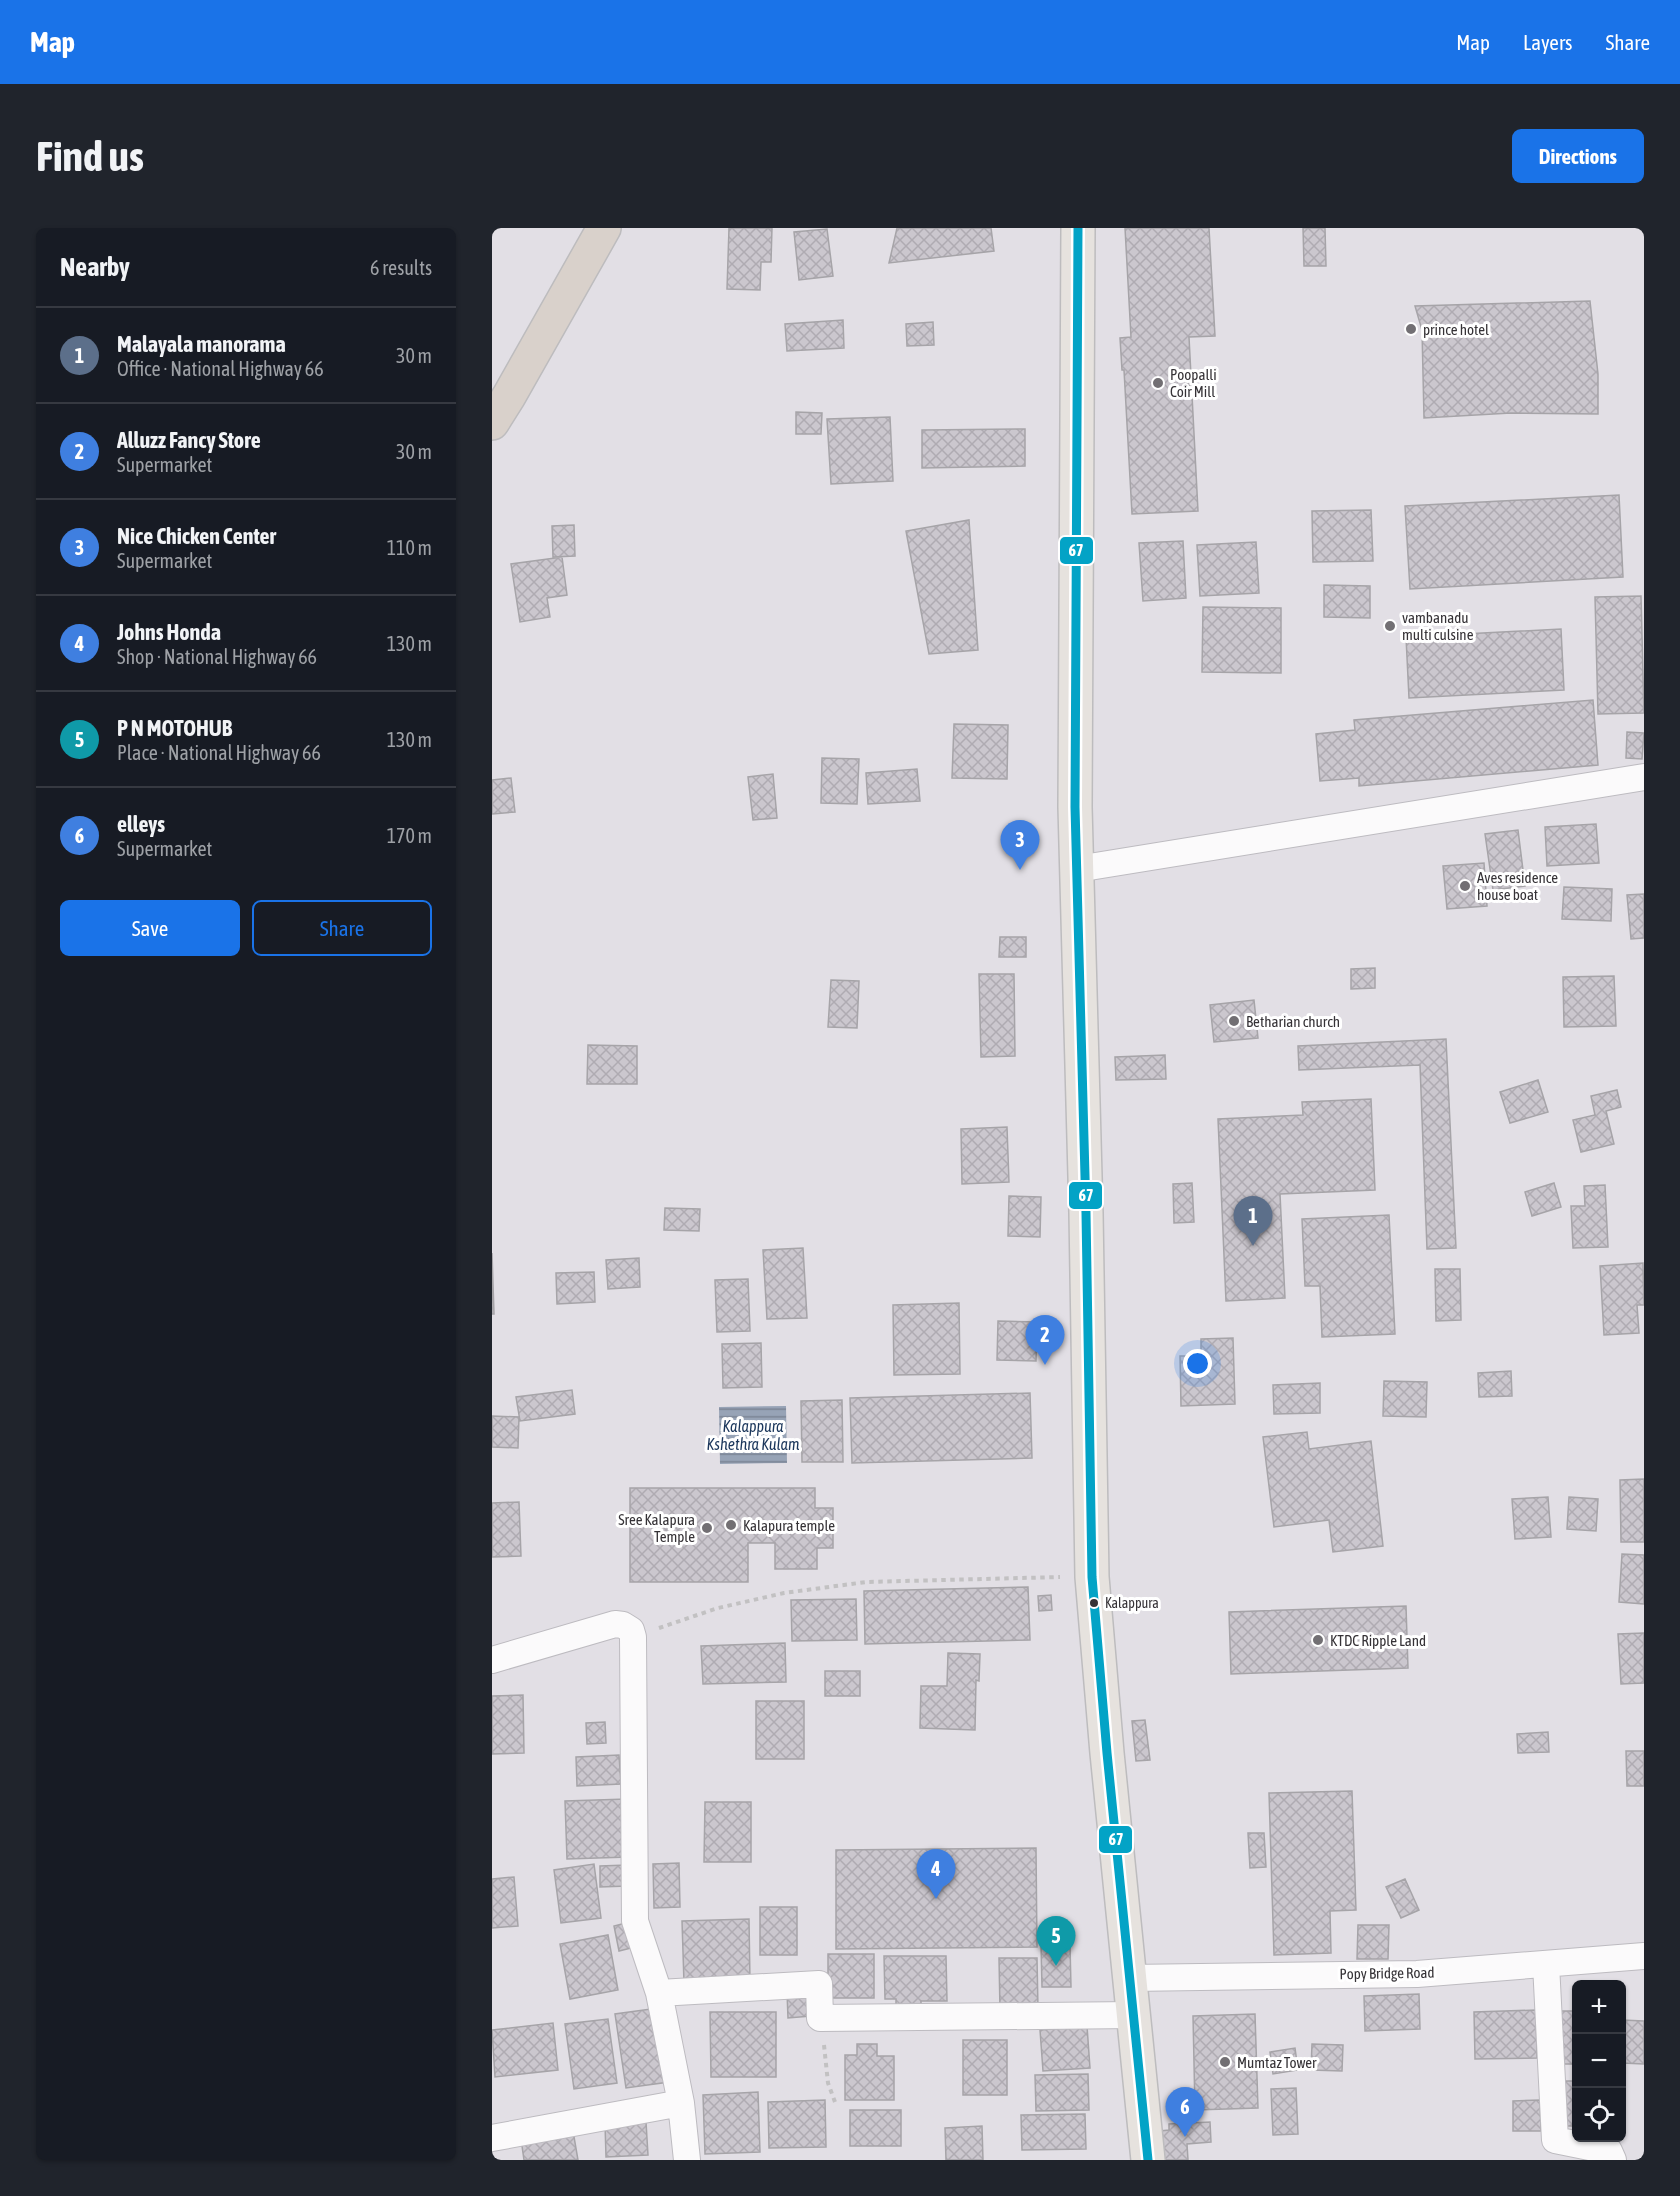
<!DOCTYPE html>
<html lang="en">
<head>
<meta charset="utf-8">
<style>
  :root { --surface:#171b24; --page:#20242c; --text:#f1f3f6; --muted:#9ea1a6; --line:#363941; --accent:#1a73e8 }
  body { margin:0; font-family:"Asap Condensed",sans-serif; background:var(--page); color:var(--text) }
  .controls { position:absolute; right:18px; bottom:18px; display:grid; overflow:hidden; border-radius:9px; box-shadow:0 2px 4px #0004 }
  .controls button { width:54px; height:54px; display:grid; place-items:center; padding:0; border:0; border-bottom:2px solid var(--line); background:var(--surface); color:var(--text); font:30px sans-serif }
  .you { position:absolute; left:706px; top:1136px; width:21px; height:21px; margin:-15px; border:4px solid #fff; border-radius:50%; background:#1a73e8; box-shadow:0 0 0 9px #1a73e833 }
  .badge { display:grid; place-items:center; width:39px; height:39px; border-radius:50%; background:var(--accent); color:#fff; font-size:20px; font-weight:700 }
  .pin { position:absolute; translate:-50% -50px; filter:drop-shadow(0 2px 3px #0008) }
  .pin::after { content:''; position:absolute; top:32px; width:21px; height:18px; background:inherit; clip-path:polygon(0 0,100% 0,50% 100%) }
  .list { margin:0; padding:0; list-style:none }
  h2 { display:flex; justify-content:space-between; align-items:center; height:78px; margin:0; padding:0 24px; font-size:26px }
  h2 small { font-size:20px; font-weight:400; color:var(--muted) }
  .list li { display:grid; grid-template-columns:39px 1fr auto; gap:18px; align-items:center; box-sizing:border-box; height:96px; padding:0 24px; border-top:2px solid var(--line) }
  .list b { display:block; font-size:22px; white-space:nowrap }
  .list p { margin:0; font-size:20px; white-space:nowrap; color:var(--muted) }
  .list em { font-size:20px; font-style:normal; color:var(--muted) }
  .actions { display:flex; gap:12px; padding:18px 24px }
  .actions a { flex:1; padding:14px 0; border:2px solid var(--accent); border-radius:9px; text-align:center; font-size:21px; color:var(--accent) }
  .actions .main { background:var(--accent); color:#fff }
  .icon { flex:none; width:33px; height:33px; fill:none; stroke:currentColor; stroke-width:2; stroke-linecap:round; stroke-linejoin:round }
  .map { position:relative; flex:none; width:1152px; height:1932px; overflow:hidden; border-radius:9px }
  header { display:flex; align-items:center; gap:36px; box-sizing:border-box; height:84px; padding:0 30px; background:var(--accent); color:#fff }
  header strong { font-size:28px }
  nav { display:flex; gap:33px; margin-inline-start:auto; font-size:21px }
  .intro { display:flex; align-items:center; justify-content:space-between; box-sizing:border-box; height:144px; padding:0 36px }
  h1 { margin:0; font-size:42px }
  .button { padding:15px 27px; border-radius:9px; background:var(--accent); color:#fff; font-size:21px; font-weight:700 }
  main { display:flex; gap:36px; padding:0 36px }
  aside { flex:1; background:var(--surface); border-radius:9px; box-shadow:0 2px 4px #0004 }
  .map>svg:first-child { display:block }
  .water { fill:url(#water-rules) }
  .building { fill:url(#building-cross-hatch); stroke:#a6a4a8; stroke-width:1.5 }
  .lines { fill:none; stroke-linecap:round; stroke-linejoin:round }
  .street-casing { stroke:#bdbbc0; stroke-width:28 }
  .primary-casing { stroke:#bdbcbe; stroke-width:36 }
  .highway-casing { stroke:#bdbcbe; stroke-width:36 }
  .path { stroke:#c2c1c2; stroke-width:4; stroke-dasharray:4.5 4.5; stroke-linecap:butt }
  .street { stroke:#fbfafb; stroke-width:26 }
  .primary { stroke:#e6e2de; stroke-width:33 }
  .highway { stroke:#d9d1cb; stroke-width:33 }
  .bus-1-casing { stroke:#fff; stroke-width:14 }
  .bus-1 { stroke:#03a3c6; stroke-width:9 }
  .poi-dot { fill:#726f73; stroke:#fff; stroke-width:2 }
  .bus-dot { fill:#353236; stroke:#fff; stroke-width:2 }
  .labels { text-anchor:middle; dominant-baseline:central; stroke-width:6; stroke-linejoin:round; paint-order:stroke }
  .bus-label { font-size:14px; fill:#353236; stroke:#fff; text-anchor:start }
  .poi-label { font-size:15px; fill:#353236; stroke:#fff; text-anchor:start }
  .street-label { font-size:15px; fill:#353236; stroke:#fff }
  .water-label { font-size:16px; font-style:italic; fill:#1b365b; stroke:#fff }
  .line-badge { stroke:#fff; stroke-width:2 }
  .badge-label { font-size:16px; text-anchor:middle; font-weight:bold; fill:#fff }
</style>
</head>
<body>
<header>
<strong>Map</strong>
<nav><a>Map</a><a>Layers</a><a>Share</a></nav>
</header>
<div class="intro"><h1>Find us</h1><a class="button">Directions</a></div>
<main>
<aside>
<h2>Nearby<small>6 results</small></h2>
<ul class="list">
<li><span class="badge" style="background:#5c6f8a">1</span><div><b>Malayala manorama</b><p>Office · National Highway 66</p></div><em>30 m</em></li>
<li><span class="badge" style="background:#3f7fe0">2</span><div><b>Alluzz Fancy Store</b><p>Supermarket</p></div><em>30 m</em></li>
<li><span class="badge" style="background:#3f7fe0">3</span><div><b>Nice Chicken Center</b><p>Supermarket</p></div><em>110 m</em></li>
<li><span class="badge" style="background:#3f7fe0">4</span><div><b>Johns Honda</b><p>Shop · National Highway 66</p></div><em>130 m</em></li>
<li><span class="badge" style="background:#0f9aa8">5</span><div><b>P N MOTOHUB</b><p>Place · National Highway 66</p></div><em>130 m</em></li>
<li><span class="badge" style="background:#3f7fe0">6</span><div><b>elleys</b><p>Supermarket</p></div><em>170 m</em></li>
</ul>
<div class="actions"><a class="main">Save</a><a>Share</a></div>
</aside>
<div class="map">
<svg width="1152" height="1932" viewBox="0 0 1152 1932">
  <defs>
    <pattern id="water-rules" width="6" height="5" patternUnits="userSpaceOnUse" patternTransform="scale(1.5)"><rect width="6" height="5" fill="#97a3b6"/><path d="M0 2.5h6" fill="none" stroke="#7c8595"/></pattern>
    <pattern id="building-cross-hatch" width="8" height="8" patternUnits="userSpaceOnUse" patternTransform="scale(1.5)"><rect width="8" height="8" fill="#cbc7ce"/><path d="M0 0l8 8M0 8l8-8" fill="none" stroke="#afabb2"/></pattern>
  </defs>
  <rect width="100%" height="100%" fill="#e2dfe5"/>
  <path class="water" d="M 294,1178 L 295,1235 L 228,1236 L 227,1179 Z"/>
  <path class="building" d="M 237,0 L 280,0 L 279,34 L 269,34 L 268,62 L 235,61 Z
    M 405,0 L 499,0 L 502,23 L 397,35 Z
    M 633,0 L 717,0 L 723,108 L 697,109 L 706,283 L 640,286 L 632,142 L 630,142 L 628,110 L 639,109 Z
    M 811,0 L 833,0 L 834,38 L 812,38 Z
    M 335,1 L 341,48 L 307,52 L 302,4 Z
    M 1098,73 L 1106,146 L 1106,186 L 1019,185 L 932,190 L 930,102 L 923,78 Z
    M 351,92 L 352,120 L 295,123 L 293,96 Z
    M 441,94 L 442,117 L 415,118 L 414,96 Z
    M 304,184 L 330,185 L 329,206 L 304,206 Z
    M 398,189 L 401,253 L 339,256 L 335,191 Z
    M 533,201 L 533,238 L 430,240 L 430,202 Z
    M 1127,267 L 1131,349 L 918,361 L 913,278 Z
    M 879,282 L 881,333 L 821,334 L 820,283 Z
    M 477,292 L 486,422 L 437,426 L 414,303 Z
    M 82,297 L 83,328 L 61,329 L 60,298 Z
    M 691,313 L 694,370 L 651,373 L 647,315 Z
    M 764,314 L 767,365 L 708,368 L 705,317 Z
    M 70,329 L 75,367 L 55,370 L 58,389 L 28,394 L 19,336 Z
    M 832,357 L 878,358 L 878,390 L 832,389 Z
    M 1149,368 L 1152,485 L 1106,486 L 1103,369 Z
    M 711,379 L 789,380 L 789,445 L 710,444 Z
    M 1069,401 L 1072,462 L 917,470 L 914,409 Z
    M 1101,472 L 1106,537 L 867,558 L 867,550 L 828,553 L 824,506 L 863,502 L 862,492 Z
    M 462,496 L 516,497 L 515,551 L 460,550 Z
    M 1135,504 L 1152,505 L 1150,531 L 1134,530 Z
    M 330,530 L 367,531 L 365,576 L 329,575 Z
    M 425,541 L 428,573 L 376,576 L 374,545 Z
    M 281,546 L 285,590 L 261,592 L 256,549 Z
    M 19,550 L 23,584 L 0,586 L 0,552 Z
    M 1104,596 L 1107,635 L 1055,638 L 1053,599 Z
    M 1026,602 L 1033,658 L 1001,662 L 993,606 Z
    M 992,635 L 995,678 L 955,681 L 951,638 Z
    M 1072,659 L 1120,661 L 1119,693 L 1070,691 Z
    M 1152,666 L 1152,710 L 1139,711 L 1135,667 Z
    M 508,709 L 534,709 L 534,729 L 507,729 Z
    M 883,740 L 883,760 L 859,761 L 859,741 Z
    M 487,746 L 522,746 L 523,828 L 489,829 Z
    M 1122,748 L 1124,798 L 1072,799 L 1071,749 Z
    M 339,752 L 367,753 L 365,800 L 336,799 Z
    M 762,772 L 766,810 L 722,814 L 718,777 Z
    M 954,811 L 964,1020 L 935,1021 L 928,837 L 807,842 L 806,818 Z
    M 96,817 L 145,818 L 145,856 L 95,856 Z
    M 673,827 L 674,851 L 624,852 L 623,829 Z
    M 1046,852 L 1056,884 L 1018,895 L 1008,864 Z
    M 1125,862 L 1129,879 L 1114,883 L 1122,916 L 1089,924 L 1081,892 L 1103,887 L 1099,868 Z
    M 879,871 L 883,962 L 788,966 L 793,1070 L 734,1073 L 726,891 L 811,887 L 810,874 Z
    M 515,899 L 517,954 L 470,956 L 469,901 Z
    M 700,955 L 702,994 L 682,995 L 681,956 Z
    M 1062,955 L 1069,979 L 1040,988 L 1033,964 Z
    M 1113,957 L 1116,1019 L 1081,1020 L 1079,978 L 1093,978 L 1092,958 Z
    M 517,968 L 549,969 L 548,1009 L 516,1008 Z
    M 173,980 L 208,981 L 207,1003 L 172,1002 Z
    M 897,987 L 903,1106 L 830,1109 L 828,1058 L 813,1058 L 810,991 Z
    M 311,1020 L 315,1090 L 275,1091 L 271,1022 Z
    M 0,1025 L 2,1086 L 0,1086 Z
    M 147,1030 L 148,1059 L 116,1061 L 114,1032 Z
    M 1151,1035 L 1152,1077 L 1145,1077 L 1147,1105 L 1112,1107 L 1108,1038 Z
    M 943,1041 L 968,1041 L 969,1092 L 944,1093 Z
    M 102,1044 L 103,1074 L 65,1076 L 64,1045 Z
    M 256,1051 L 258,1103 L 225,1104 L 223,1052 Z
    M 467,1075 L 468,1146 L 402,1147 L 401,1077 Z
    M 506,1093 L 545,1094 L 544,1133 L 505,1132 Z
    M 741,1110 L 743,1176 L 689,1178 L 688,1128 L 709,1128 L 709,1111 Z
    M 269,1115 L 270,1159 L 231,1160 L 230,1116 Z
    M 1019,1143 L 1020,1168 L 987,1169 L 986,1145 Z
    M 892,1153 L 935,1154 L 934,1189 L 891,1188 Z
    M 828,1155 L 828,1185 L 782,1186 L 781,1157 Z
    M 80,1162 L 83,1186 L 28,1193 L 24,1169 Z
    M 538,1165 L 540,1230 L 360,1235 L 358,1170 Z
    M 350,1172 L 351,1234 L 310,1234 L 309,1173 Z
    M 0,1188 L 27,1189 L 26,1220 L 0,1219 Z
    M 815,1204 L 817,1221 L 879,1213 L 891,1318 L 841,1324 L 837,1292 L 782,1299 L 771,1209 Z
    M 1152,1251 L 1152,1314 L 1129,1314 L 1128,1252 Z
    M 138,1260 L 323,1260 L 323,1280 L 341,1280 L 341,1320 L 325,1320 L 325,1341 L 283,1341 L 283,1315 L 256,1315 L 256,1354 L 138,1354 Z
    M 1056,1269 L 1059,1309 L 1023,1311 L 1020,1271 Z
    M 1077,1269 L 1106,1271 L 1104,1303 L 1075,1301 Z
    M 27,1274 L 29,1328 L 0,1329 L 0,1275 Z
    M 1130,1326 L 1152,1327 L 1152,1376 L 1127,1374 Z
    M 536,1359 L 538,1412 L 373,1416 L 372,1363 Z
    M 559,1367 L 560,1382 L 547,1383 L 546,1368 Z
    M 364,1371 L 365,1412 L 300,1413 L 299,1372 Z
    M 914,1378 L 916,1440 L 739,1446 L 737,1384 Z
    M 1152,1405 L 1152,1455 L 1129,1456 L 1126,1406 Z
    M 293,1415 L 294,1454 L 211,1456 L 209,1418 Z
    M 456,1425 L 488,1426 L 487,1453 L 484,1452 L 483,1502 L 428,1500 L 429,1458 L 455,1458 Z
    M 333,1443 L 368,1443 L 368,1468 L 333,1468 Z
    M 31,1467 L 32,1525 L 0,1526 L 0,1468 Z
    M 264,1473 L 312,1473 L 312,1531 L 264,1531 Z
    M 653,1492 L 658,1532 L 644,1533 L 640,1493 Z
    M 113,1494 L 114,1515 L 95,1516 L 94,1495 Z
    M 1056,1504 L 1057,1524 L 1026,1525 L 1025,1506 Z
    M 1134,1523 L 1152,1523 L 1152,1558 L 1135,1558 Z
    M 127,1527 L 129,1556 L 85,1558 L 84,1529 Z
    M 860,1563 L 864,1682 L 838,1683 L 839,1725 L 782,1727 L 777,1565 Z
    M 135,1571 L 136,1629 L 75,1631 L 73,1573 Z
    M 213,1574 L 259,1574 L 259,1634 L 212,1634 Z
    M 756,1605 L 772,1605 L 774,1639 L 758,1640 Z
    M 544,1620 L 545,1719 L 344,1721 L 344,1622 Z
    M 187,1635 L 188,1679 L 162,1680 L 161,1636 Z
    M 102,1636 L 109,1690 L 69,1695 L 62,1642 Z
    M 135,1637 L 135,1658 L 108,1659 L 108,1638 Z
    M 22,1649 L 26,1698 L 0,1700 L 0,1651 Z
    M 913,1651 L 927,1682 L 909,1690 L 894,1659 Z
    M 268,1679 L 305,1679 L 305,1727 L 268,1727 Z
    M 257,1691 L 258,1754 L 192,1755 L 190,1693 Z
    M 138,1694 L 143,1719 L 127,1723 L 122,1698 Z
    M 866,1697 L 897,1697 L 896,1731 L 865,1731 Z
    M 116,1707 L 126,1762 L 78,1771 L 68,1716 Z
    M 549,1717 L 578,1717 L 579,1759 L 550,1759 Z
    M 336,1726 L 382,1726 L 382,1770 L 336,1770 Z
    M 392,1728 L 454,1728 L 455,1773 L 429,1773 L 429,1787 L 404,1788 L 404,1771 L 393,1771 Z
    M 507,1730 L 545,1730 L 546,1781 L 508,1782 Z
    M 317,1763 L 319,1788 L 296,1790 L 295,1764 Z
    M 927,1766 L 928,1801 L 873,1803 L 872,1768 Z
    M 166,1780 L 177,1854 L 134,1860 L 123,1786 Z
    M 1044,1782 L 1045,1830 L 983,1831 L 982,1784 Z
    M 1068,1783 L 1084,1783 L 1084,1836 L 1069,1836 Z
    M 218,1784 L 284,1784 L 284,1849 L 219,1849 Z
    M 763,1786 L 766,1880 L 703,1882 L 701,1788 Z
    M 116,1791 L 125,1855 L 82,1861 L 73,1796 Z
    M 1130,1792 L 1152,1793 L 1152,1836 L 1130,1835 Z
    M 61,1795 L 66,1842 L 3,1849 L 0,1802 Z
    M 595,1798 L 598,1840 L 551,1843 L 548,1802 Z
    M 471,1812 L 515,1812 L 515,1867 L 471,1867 Z
    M 365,1816 L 385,1816 L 385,1828 L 402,1828 L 402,1872 L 353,1872 L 353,1827 L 365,1827 Z
    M 820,1816 L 851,1817 L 850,1843 L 819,1842 Z
    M 803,1820 L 806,1842 L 781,1846 L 778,1824 Z
    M 596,1846 L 597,1882 L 544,1883 L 543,1847 Z
    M 1068,1853 L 1084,1853 L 1084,1898 L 1069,1898 Z
    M 804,1860 L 806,1906 L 781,1907 L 779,1861 Z
    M 266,1864 L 268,1924 L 213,1926 L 211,1867 Z
    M 333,1872 L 334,1919 L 277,1920 L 276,1874 Z
    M 1048,1872 L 1049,1903 L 1021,1903 L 1021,1873 Z
    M 358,1882 L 409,1882 L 409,1918 L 358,1918 Z
    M 593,1886 L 594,1921 L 530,1922 L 529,1887 Z
    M 154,1894 L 156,1927 L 114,1929 L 113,1896 Z
    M 718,1894 L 719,1914 L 695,1916 L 696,1932 L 669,1932 L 668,1903 L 677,1902 L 677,1896 Z
    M 490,1898 L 491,1932 L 454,1932 L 453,1900 Z
    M 81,1903 L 86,1932 L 32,1932 L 29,1911 Z"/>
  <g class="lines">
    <defs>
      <path id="street" d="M 585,641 L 1152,549
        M 0,1432 L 123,1396 L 131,1397 L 139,1402 L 141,1409 L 143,1693 L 167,1765 L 189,1875 L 195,1932
        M 1054,1736 L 1063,1912 L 1117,1923 L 1121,1932
        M 637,1750 L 925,1746 L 1152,1728
        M 167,1765 L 327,1756 L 328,1790 L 642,1787
        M 0,1910 L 189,1875"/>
      <path id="primary" d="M 586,0 L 583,579 L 594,985 L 600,1349 L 615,1525 L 656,1932"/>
      <path id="highway" d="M 0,195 L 17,168 L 112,0"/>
    </defs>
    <use href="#street" class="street-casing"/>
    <use href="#primary" class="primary-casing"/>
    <use href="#highway" class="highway-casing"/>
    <path class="path" d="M 167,1400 L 226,1380 L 292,1365 L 374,1354 L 568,1349
      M 332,1817 L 336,1855 L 343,1874"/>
    <use href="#street" class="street"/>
    <use href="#primary" class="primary"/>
    <use href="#highway" class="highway"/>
    <defs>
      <path id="bus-1" d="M 586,0 L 583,579 L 594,985 L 600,1349 L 615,1525 L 656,1932"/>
    </defs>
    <use href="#bus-1" class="bus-1-casing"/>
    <use href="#bus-1" class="bus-1"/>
  </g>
  <g class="poi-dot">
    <circle cx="919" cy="101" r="6"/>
    <circle cx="666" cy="155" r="6"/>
    <circle cx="898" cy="398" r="6"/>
    <circle cx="973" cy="658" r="6"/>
    <circle cx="742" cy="793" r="6"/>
    <circle cx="239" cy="1297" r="6"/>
    <circle cx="215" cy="1300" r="6"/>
    <circle cx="826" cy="1412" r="6"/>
    <circle cx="733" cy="1834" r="6"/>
  </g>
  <circle class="bus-dot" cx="602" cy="1375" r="5"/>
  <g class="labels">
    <g class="bus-label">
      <text x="613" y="1375">Kalappura</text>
    </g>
    <g class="poi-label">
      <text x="931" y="101">prince hotel</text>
      <text x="678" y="146">Poopalli<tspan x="678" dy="17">Coir Mill</tspan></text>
      <text x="910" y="389">vambanadu<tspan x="910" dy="17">multi culsine</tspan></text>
      <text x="985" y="649">Aves residence<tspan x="985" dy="17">house boat</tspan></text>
      <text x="754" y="793">Betharian church</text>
      <text x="203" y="1291" text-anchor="end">Sree Kalapura<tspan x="203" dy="17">Temple</tspan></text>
      <text x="251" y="1297">Kalapura temple</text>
      <text x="838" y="1412">KTDC Ripple Land</text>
      <text x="745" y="1834">Mumtaz Tower</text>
    </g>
    <g class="street-label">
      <text transform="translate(895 1745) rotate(-1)">Popy Bridge Road</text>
    </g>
    <g class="water-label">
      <text x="261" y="1198">Kalappura<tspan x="261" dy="18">Kshethra Kulam</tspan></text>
    </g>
  </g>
  <g class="line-badge">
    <rect x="567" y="308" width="35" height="29" rx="6" fill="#03a3c6"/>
    <rect x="576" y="953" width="35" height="29" rx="6" fill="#03a3c6"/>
    <rect x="606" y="1597" width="35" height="29" rx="6" fill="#03a3c6"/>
  </g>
  <g class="badge-label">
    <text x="584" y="328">67</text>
    <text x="594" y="973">67</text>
    <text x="624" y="1617">67</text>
  </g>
</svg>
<div class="controls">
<button>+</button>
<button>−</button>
<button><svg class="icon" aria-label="locate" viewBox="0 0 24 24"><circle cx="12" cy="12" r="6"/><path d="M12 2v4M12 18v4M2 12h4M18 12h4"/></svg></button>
</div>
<div class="you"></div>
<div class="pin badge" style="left:761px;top:1018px;background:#5c6f8a">1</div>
<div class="pin badge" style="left:553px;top:1137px;background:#3f7fe0">2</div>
<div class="pin badge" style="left:528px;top:642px;background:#3f7fe0">3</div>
<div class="pin badge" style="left:444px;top:1671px;background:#3f7fe0">4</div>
<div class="pin badge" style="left:564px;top:1738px;background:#0f9aa8">5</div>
<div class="pin badge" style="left:693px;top:1909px;background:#3f7fe0">6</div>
</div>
</main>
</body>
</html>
